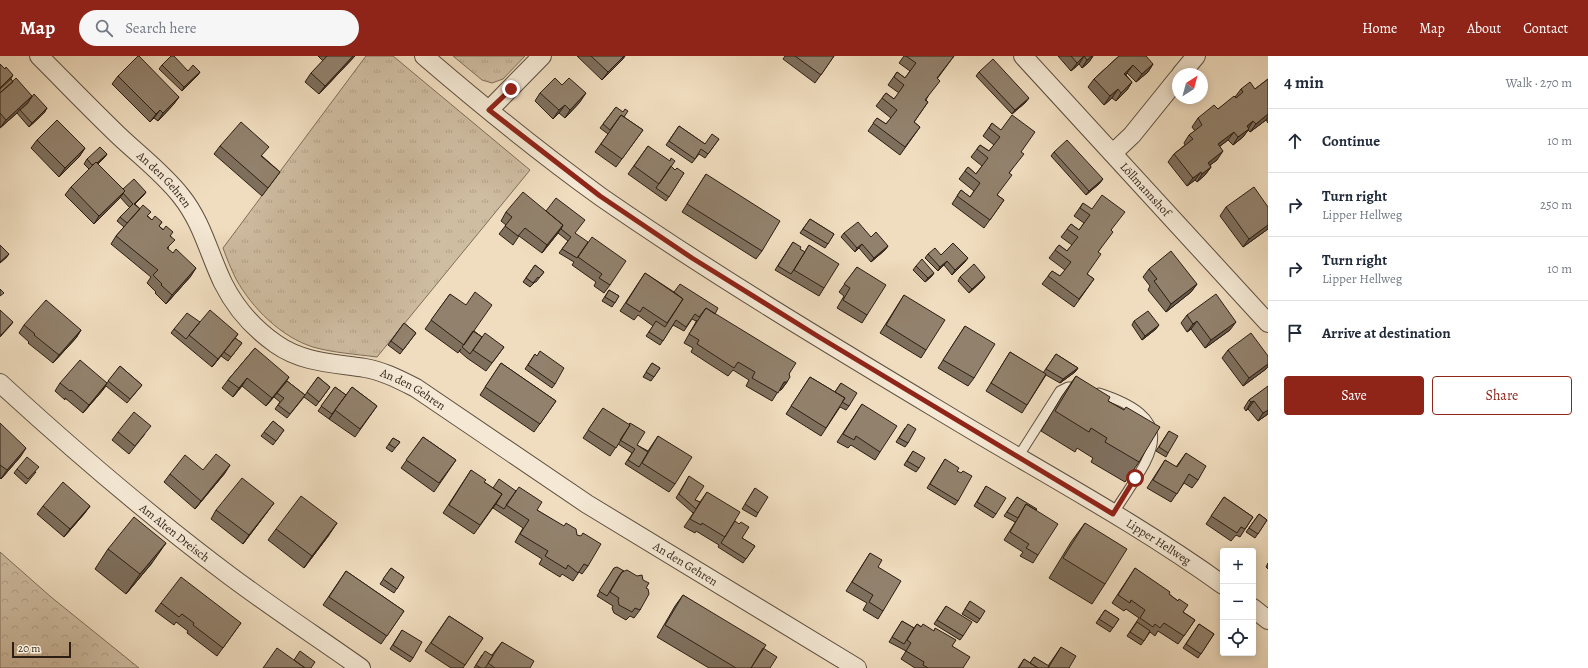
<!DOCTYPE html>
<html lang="en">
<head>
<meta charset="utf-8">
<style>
  :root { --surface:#fff; --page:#f6f6f7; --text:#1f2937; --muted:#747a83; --line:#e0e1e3; --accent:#8f2418 }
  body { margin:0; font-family:Alegreya,serif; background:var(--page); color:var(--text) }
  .controls { position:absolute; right:12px; bottom:12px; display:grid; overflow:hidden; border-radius:4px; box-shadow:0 2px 10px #0003 }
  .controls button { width:36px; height:36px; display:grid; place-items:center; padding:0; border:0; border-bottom:1px solid var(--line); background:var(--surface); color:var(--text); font:20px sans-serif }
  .compass { position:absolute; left:1172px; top:12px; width:36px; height:36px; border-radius:50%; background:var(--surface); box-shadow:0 2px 10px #0003; rotate:36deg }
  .scale { position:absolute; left:12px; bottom:10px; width:59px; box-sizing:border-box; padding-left:4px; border:2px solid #2c1e13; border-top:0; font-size:11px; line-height:14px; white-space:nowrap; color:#2c1e13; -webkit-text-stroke:3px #f5e9d5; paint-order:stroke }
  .stop { position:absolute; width:12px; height:12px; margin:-9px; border:3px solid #8f2418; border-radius:50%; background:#fff }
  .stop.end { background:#8f2418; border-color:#fff; box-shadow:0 1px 4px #0008 }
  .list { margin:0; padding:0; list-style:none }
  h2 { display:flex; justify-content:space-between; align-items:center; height:52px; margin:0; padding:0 16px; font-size:17px }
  h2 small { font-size:13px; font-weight:400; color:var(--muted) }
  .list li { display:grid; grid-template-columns:26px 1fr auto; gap:12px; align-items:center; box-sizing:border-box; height:64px; padding:0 16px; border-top:1px solid var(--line) }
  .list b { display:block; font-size:15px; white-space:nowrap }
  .list p { margin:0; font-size:13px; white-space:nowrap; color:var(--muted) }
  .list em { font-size:13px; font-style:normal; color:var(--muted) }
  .actions { display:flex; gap:8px; padding:12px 16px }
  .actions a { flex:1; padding:9px 0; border:1px solid var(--accent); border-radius:4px; text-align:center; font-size:14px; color:var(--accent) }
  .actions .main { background:var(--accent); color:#fff }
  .icon { flex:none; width:22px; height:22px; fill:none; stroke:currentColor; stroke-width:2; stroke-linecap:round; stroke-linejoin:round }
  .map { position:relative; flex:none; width:1268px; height:612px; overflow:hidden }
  header { display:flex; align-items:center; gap:24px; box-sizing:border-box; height:56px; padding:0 20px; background:var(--accent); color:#fff }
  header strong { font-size:19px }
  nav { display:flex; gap:22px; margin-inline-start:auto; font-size:14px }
  .search { width:280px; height:36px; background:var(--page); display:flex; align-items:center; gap:10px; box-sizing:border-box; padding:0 14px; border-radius:22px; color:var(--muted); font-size:15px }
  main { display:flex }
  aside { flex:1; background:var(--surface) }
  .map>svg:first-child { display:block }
  .forest { fill:url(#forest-crowns); stroke:#7e6e5a }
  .park { fill:url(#park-tufts); stroke:#7e6e5a }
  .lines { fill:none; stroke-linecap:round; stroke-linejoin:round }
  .service-casing { stroke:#5d4e3e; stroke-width:11 }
  .minor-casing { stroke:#5d4e3e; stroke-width:20 }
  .service { stroke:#f5e9d5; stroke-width:9 }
  .minor { stroke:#f5e9d5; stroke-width:18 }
  .wall { fill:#7e6f5d; stroke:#2c1e13 }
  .shaded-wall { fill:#665a4c; stroke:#2c1e13 }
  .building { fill:#92816c; stroke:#2c1e13 }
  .route { stroke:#8f2418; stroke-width:5 }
  .labels { text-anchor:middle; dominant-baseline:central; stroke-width:3.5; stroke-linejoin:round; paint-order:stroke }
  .street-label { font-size:12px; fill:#2c1e13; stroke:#f5e9d5 }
</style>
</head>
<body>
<header>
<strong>Map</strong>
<div class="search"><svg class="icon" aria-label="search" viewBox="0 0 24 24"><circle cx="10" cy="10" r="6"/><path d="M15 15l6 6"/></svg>Search here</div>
<nav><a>Home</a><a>Map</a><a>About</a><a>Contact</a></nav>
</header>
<main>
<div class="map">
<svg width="1268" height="612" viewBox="0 0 1268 612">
  <defs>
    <pattern id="forest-crowns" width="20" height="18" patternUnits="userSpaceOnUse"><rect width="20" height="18" fill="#cfbda2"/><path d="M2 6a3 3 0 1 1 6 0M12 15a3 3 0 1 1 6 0" fill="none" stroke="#b2a28b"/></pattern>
    <pattern id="park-tufts" width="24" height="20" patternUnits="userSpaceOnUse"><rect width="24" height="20" fill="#cfbda2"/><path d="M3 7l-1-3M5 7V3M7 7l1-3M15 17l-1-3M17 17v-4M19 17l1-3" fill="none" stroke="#b2a28b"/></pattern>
  </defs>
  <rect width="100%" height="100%" fill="#f0ddbf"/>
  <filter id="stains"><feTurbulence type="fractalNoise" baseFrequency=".005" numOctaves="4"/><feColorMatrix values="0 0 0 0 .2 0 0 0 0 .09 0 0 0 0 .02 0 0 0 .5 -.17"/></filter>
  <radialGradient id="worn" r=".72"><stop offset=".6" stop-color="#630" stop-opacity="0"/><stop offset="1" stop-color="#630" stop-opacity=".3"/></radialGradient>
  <path class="forest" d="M 0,496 L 51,541 L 139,612 L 0,612 Z"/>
  <path class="park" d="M 366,0 L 393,0 L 530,114 L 377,301 C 355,298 334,297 313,291 C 281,281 252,252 236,223 C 231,213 227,203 223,192 Z
    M 453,0 L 525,0 L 503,23 L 492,27 L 482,24 Z"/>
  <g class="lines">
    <defs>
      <path id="service" d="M 1099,337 C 1188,366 1147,403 1113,458
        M 1018,401 L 1060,335 L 1068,331 L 1079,331"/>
      <g id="minor">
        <path id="s1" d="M 39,0 C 65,26 91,53 118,79 C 139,99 163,117 181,140 C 202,166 209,198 223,227 C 235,251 253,272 276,288 C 303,307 334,307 365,312 C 383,315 400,324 416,332 L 587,448 L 857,612"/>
        <path id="s2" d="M 424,0 C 481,49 540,97 601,141 C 715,220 834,291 952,362 C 1043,417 1137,467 1223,529"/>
        <path id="s3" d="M 1023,0 L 1268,267"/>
        <path d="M 1181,18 L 1196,0"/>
        <path d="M 489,54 L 542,0"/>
        <path d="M 1113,97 L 1132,79 L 1178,22"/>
        <path id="s4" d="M 0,327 C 73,394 150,460 230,520 C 273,552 317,581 361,612"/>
        <path d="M 1253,552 L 1268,564"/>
      </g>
    </defs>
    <use href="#service" class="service-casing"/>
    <use href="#minor" class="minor-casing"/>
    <use href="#service" class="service"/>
    <use href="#minor" class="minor"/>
  </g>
  <path class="wall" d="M 318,0 L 355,0 L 319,38 L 305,26 L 311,17 L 323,5 Z
    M 577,0 L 625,0 L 622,4 L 602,24 Z
    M 785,0 L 834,0 L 815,27 L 783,3 Z
    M 904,0 L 954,0 L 937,23 L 926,44 L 928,46 L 914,66 L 920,71 L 900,99 L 868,75 L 877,62 L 886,68 L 891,62 L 876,50 L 886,37 L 894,43 L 899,37 L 888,29 L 897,16 L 905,22 L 910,15 L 899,7 Z
    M 1058,0 L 1093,0 L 1089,6 L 1082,12 L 1079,8 L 1071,15 Z
    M 1119,0 L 1153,8 L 1148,16 L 1136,26 L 1127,17 L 1126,19 L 1132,26 L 1127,34 L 1116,45 L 1112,42 L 1104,49 L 1088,31 L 1094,23 Z
    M 0,8 L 11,23 L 13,26 L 32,40 L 47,52 L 44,57 L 29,71 L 17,57 L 0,72 Z
    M 162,9 L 188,15 L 200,16 L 197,20 L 182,35 L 159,13 Z
    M 979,16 L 1026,46 L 1012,58 L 976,20 Z
    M 118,20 L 179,41 L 173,49 L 158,65 L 154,62 L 150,66 L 112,28 Z
    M 1268,23 L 1268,67 L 1266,64 L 1250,76 L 1248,74 L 1243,81 L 1233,89 L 1228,84 L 1219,91 L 1217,104 L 1210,109 L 1211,111 L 1205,119 L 1197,126 L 1195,124 L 1187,130 L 1168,106 L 1174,98 L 1185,89 L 1184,87 L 1189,79 L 1195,75 L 1192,71 L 1198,62 L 1218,53 L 1235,41 L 1241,33 L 1255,33 Z
    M 540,37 L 580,46 L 565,62 L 559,57 L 553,63 L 535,45 Z
    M 616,51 L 624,61 L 643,74 L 616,111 L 595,96 L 608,78 L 600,72 Z
    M 992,67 L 1021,96 L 997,139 L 1004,144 L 984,172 L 952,148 L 961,134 L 970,141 L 974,135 L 959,123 L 968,111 L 976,118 L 982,110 L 971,101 L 980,89 L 989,95 L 994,89 L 983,80 Z
    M 679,70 L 705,88 L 719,83 L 705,102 L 699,98 L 692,107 L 666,89 Z
    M 37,84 L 85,92 L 79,101 L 59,121 L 31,92 Z
    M 220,90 L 262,100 L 280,116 L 262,140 L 214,98 Z
    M 648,90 L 671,110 L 675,114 L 684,117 L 666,145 L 628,118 Z
    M 1054,96 L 1100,127 L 1086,139 L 1051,100 Z
    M 107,98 L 104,102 L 98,108 L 123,133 L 146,136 L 143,140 L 135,148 L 152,164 L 162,166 L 159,170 L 171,180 L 168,193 L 191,220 L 166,248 L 155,237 L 156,236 L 147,227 L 151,221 L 111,188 L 116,180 L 124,171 L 117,165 L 120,161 L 130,152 L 120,141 L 94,168 L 65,139 L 71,131 L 89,113 L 84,108 L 87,103 Z
    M 706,118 L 762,195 L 756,203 L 682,156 Z
    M 1083,147 L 1111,175 L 1098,196 L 1087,218 L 1094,223 L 1074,251 L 1042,228 L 1052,215 L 1060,220 L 1065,214 L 1049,202 L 1059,189 L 1067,195 L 1072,189 L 1061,181 L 1071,168 L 1079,174 L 1084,167 L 1074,160 Z
    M 1226,151 L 1268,173 L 1243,191 L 1220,160 Z
    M 546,155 L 575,177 L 610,229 L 604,237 L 594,230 L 596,226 L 572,209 L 574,206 L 559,197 L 568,185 L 558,177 L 542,197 L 519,180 L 513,189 L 499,178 L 506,169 L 501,165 L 506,156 Z
    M 810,163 L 834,178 L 825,192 L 800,177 Z
    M 844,177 L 871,181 L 888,190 L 885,194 L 871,206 L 859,192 L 855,196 L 841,181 Z
    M 793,186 L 804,197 L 809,189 L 824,232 L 819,240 L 775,214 Z
    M 928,198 L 941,199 L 965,206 L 952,219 L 944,209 L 938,215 L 925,202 Z
    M 535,209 L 544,216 L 536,226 L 535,226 L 530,231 L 523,226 Z
    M 916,210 L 934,217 L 931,221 L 925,226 L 913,214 Z
    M 857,211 L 867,259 L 862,267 L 837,252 L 844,240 L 839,236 Z
    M 1149,213 L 1197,228 L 1191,236 L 1166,256 L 1148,234 L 1150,230 L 1143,221 Z
    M 645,217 L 674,236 L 715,258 L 789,318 L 787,326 L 781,334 L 779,334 L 772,345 L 746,330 L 749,324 L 733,314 L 728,320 L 691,296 L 693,292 L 684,287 L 697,264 L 696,265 L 692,263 L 684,275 L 673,269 L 660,289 L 646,280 L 653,270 L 638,259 L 634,264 L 620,255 Z
    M 960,221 L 985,221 L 982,225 L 969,237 L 958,225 Z
    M 609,234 L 619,240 L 612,251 L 602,245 Z
    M 450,238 L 474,275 L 482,281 L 504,291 L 486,315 L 467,302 L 459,295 L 461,293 L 458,297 L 425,273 Z
    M 904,239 L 926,294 L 921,302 L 880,277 Z
    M 1187,259 L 1230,274 L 1205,292 L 1191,273 L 1187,276 L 1181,267 Z
    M 1134,265 L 1156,273 L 1142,284 L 1132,269 Z
    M 200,266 L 235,282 L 242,287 L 228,305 L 221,300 L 212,311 L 171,277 L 174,273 Z
    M 404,267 L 416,277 L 400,298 L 388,289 Z
    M 24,269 L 81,274 L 76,282 L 53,307 L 28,287 L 29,286 L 19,277 Z
    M 965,270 L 974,322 L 968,330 L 938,312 Z
    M 255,292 L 287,325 L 305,339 L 318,321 L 330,331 L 316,350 L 304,341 L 287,362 L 275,353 L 280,346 L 274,341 L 266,350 L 242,330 L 233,341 L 222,332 L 228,324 Z
    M 1228,294 L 1266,313 L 1243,330 L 1222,302 Z
    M 1010,296 L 1043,317 L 1056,298 L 1078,312 L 1075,316 L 1060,327 L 1046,319 L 1027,349 L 1022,357 L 986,335 Z
    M 535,298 L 555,328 L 552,332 L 525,313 Z
    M 501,307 L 556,345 L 534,376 L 480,339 Z
    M 652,307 L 660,312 L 651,325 L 643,321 Z
    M 120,310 L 142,329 L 127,347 L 106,330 L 102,335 L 83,357 L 65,342 L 65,344 L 55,335 L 60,327 L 107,327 Z
    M 1076,320 L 1108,345 L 1124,354 L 1139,406 L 1125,426 L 1091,406 L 1093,402 L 1077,392 L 1075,396 L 1041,375 L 1062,340 Z
    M 810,321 L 835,336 L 841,327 L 849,350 L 846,354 L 840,351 L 821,380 L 786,358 Z
    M 335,331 L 346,339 L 329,363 L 318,355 Z
    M 352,331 L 377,350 L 355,381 L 329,363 Z
    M 1268,331 L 1268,358 L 1258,365 L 1248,353 L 1246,355 L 1244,352 L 1249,344 Z
    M 862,348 L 880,396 L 875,404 L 851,389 L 848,392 L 837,386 Z
    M 603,352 L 637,389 L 648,395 L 658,380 L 675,428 L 669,436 L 625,408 L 632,397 L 618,388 L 610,400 L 583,382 Z
    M 273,365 L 284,374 L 273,389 L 261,380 Z
    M 0,367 L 21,400 L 1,423 L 0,422 Z
    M 905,372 L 908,387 L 905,391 L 896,386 Z
    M 1169,375 L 1168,397 L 1166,401 L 1156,395 Z
    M 118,376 L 145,378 L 129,398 L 112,384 Z
    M 423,381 L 456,404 L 434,436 L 401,412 Z
    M 393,382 L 400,386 L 392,396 L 386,392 Z
    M 913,395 L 919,412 L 916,416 L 904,409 Z
    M 1186,397 L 1198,424 L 1192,432 L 1184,427 L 1171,446 L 1147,432 L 1165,404 L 1176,411 Z
    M 945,403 L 957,415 L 958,445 L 955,449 L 927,432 Z
    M 17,413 L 36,416 L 26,428 L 14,417 Z
    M 471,414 L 484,426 L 493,432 L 537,454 L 577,479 L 588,510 L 582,518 L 579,516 L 573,525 L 562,518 L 560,521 L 539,508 L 542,503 L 515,486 L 523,472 L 493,452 L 497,446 L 474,478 L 443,457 Z
    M 225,417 L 195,453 L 164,426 L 170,418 Z
    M 689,420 L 695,444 L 700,446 L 707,436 L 735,465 L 742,482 L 755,490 L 743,507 L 718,491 L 719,489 L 696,475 L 695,477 L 684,471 L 694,456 L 693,457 L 676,442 Z
    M 986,430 L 996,458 L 993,462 L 974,450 Z
    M 755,432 L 758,457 L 756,461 L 742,453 Z
    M 1017,441 L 1036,454 L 1038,499 L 1033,507 L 1020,500 L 1023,496 L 1004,484 L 1016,465 L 1015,466 L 1004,460 Z
    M 1224,441 L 1253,461 L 1240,481 L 1236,479 L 1231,485 L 1206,468 Z
    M 43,450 L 90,450 L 84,458 L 64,481 L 37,458 Z
    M 216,454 L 268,455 L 243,488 L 211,463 Z
    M 1259,458 L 1267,464 L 1255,482 L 1246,476 Z
    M 1085,467 L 1105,528 L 1092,548 L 1049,522 L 1071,486 Z
    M 276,473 L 329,479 L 304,512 L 268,484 Z
    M 108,493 L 152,507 L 126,538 L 95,513 Z
    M 870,497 L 878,511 L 883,555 L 878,563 L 863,554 L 867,547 L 846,535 Z
    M 1268,507 L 1268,513 L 1266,511 Z
    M 391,512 L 404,521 L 394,537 L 380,528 Z
    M 614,512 L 646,532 L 640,554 L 634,562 L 630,560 L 626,564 L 614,557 L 612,552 L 613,550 L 597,540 Z
    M 1135,512 L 1178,545 L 1183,556 L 1195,564 L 1178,588 L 1158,575 L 1155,580 L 1150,576 L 1141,589 L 1127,580 L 1139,562 L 1126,553 L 1124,555 L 1112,547 Z
    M 346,515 L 404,555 L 381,588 L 323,549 Z
    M 683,539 L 763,592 L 770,612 L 709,612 L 657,581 L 675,550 Z
    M 970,545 L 980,563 L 977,567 L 962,558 Z
    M 161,547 L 241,567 L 217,600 L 187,577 L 188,575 L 176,566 L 174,569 L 155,555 Z
    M 946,550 L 963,580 L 960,584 L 934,568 Z
    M 1105,554 L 1119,563 L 1110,576 L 1096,567 Z
    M 449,560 L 483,582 L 463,612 L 451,612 L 425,595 Z
    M 902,565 L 914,572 L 917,568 L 952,590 L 963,612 L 915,612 L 901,603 L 906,595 L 889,586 Z
    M 1199,568 L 1214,578 L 1198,602 L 1183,592 Z
    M 402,574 L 413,602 L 410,606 L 390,593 Z
    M 502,586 L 530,612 L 474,612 L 482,599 L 492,599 Z
    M 1061,591 L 1069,612 L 1018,612 L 1024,603 L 1030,607 L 1034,601 L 1048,610 Z"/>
  <path class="shaded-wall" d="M 353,0 L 355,0 L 319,38 L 325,30 Z
    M 624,0 L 625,0 L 622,4 L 602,24 L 608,16 Z
    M 1084,0 L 1079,8 L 1071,15 L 1077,7 Z
    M 1092,0 L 1093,0 L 1089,6 L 1082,12 L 1087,4 Z
    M 1153,8 L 1148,16 L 1136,26 L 1142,18 Z
    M 1133,9 L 1127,17 L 1118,26 L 1124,18 Z
    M 200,16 L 197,20 L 182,35 L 184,31 Z
    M 13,19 L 8,28 L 0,35 L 0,32 Z
    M 1132,26 L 1127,34 L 1116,45 L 1121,37 Z
    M 1118,33 L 1112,42 L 1104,49 L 1110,40 Z
    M 586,37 L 580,46 L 565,62 L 570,54 Z
    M 32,40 L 27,48 L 20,54 L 20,53 L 17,57 L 0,72 L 6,64 Z
    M 179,41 L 173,49 L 158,65 L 163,57 Z
    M 1029,42 L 1026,46 L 1012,58 L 1015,54 Z
    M 565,49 L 559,57 L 553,63 L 559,54 Z
    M 47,52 L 44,57 L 29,71 L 32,67 Z
    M 160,54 L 154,62 L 150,66 L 156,58 Z
    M 1268,58 L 1268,61 L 1266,64 L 1250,76 L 1256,68 Z
    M 1253,65 L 1248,73 L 1247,70 Z
    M 1249,73 L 1243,81 L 1233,89 L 1238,81 Z
    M 1234,76 L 1228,84 L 1212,96 L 1218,88 Z
    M 85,92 L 79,101 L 59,121 L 65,112 Z
    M 1223,95 L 1217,104 L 1202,115 L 1208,107 Z
    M 107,98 L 104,102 L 92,113 L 95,109 Z
    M 1211,111 L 1205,119 L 1197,126 L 1202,118 Z
    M 1201,116 L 1195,124 L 1187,130 L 1193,122 Z
    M 1103,123 L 1100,127 L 1086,139 L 1089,135 Z
    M 125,135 L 119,143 L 94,168 L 99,160 Z
    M 146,136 L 143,140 L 131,152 L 134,148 Z
    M 563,169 L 558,177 L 542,197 L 547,189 Z
    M 1268,169 L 1268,173 L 1243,191 L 1249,183 Z
    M 862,188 L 859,192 L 855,196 L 857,192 Z
    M 888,190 L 885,194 L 871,206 L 874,202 Z
    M 9,198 L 6,202 L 0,207 L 0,206 Z
    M 968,202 L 965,206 L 952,219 L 955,214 Z
    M 947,205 L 944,209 L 938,215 L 940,211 Z
    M 196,212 L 191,220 L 166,248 L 172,239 Z
    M 934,217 L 931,221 L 925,226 L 928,222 Z
    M 985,221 L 982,225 L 969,237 L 972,233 Z
    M 1197,228 L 1191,236 L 1166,256 L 1171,248 Z
    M 1197,265 L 1191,273 L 1187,276 L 1193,268 Z
    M 13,266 L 10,270 L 0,281 L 1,279 Z
    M 1236,266 L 1230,274 L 1205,292 L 1211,284 Z
    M 1159,269 L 1156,273 L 1142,284 L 1145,280 Z
    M 81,274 L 76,282 L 53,307 L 59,299 Z
    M 238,278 L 232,286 L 212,311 L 218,303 Z
    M 1268,308 L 1268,311 L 1266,313 L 1243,330 L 1249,322 Z
    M 1078,312 L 1075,316 L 1060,327 L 1063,323 Z
    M 289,321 L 284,329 L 266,350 L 272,342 Z
    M 247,322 L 242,330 L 233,341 L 239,332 Z
    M 784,326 L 787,326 L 781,334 L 778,334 Z
    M 107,327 L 102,335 L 83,357 L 89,349 Z
    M 1254,345 L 1248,353 L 1246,355 L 1251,346 Z
    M 1268,354 L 1268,358 L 1258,365 L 1263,357 Z
    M 26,392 L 21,400 L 1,423 L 7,414 Z
    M 230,409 L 225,417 L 195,453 L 201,445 Z
    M 274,447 L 268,455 L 243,488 L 249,479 Z
    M 90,450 L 84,458 L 64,481 L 70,473 Z
    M 337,467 L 329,479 L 304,512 L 312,500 Z
    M 166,487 L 152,507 L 126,538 L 140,518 Z"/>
  <path class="building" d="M 138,0 L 139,0 L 179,41 L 163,57 L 160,54 L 156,58 L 118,20 Z
    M 171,0 L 174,0 L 188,15 L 193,9 L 200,16 L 184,31 L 162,9 Z
    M 327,0 L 353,0 L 325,30 L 311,17 Z
    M 591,0 L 624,0 L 608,16 Z
    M 795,0 L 834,0 L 821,19 Z
    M 906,0 L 954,0 L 937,22 L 940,25 L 925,44 L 928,46 L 914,66 L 920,71 L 905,91 L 873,67 L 877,62 L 886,68 L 897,54 L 882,42 L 886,37 L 894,43 L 904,29 L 894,21 L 897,16 L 905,22 L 916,7 Z
    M 1071,0 L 1092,0 L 1087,4 L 1084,0 L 1077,7 Z
    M 1119,0 L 1146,0 L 1153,8 L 1142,18 L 1133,9 L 1124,18 L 1132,26 L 1121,37 L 1118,33 L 1110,40 L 1094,23 Z
    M 993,3 L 1029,42 L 1015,54 L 979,16 Z
    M 0,8 L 5,13 L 6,11 L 13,19 L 0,32 Z
    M 16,22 L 32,40 L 6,64 L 0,57 L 0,37 Z
    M 555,22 L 562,29 L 569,22 L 586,37 L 570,54 L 565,49 L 559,54 L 540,37 Z
    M 11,23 L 13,26 L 0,37 L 0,33 Z
    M 1268,23 L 1268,58 L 1256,68 L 1253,65 L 1247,70 L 1249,73 L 1238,81 L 1234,76 L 1218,88 L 1223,95 L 1208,107 L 1211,111 L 1202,118 L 1201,116 L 1193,122 L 1174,98 L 1193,83 L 1189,79 L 1202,69 L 1198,62 L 1214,49 L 1218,53 L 1234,40 L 1236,42 L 1243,36 L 1241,33 L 1250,26 L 1255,33 Z
    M 34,38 L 47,52 L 32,67 L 20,54 L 27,48 Z
    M 616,51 L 623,56 L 625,53 L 628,55 L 624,61 L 621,59 L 610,74 L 603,68 Z
    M 621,59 L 643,74 L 622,103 L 601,88 Z
    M 1012,59 L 1035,76 L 1021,96 L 1024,98 L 1009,117 L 1012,119 L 997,139 L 1004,144 L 990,164 L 957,140 L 961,134 L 970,141 L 980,127 L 965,115 L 968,111 L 976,118 L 988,102 L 977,93 L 980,89 L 989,95 L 1000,81 L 989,72 L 992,67 L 1001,74 Z
    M 57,64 L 85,92 L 65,112 L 37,84 Z
    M 241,66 L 269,91 L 261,100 L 280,116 L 268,132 L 220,90 Z
    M 679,70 L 705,88 L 712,78 L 719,83 L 708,98 L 701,93 L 695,103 L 669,85 Z
    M 1067,84 L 1103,123 L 1089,135 L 1054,96 Z
    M 648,90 L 670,105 L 671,102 L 675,105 L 659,128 L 634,110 Z
    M 100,91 L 107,98 L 97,107 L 96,106 L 94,108 L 92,109 L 87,103 Z
    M 96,106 L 125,135 L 99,160 L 71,131 Z
    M 671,110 L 675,114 L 677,112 L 684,117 L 669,141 L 656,132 Z
    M 706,118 L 780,165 L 762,195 L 687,148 Z
    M 134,123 L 146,136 L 134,148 L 140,153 L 127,167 L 120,161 L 133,148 L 123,137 L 125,135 L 123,133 Z
    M 1254,131 L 1268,151 L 1268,169 L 1249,183 L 1226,151 Z
    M 523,136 L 563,169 L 547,189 L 525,172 L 518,180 L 505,170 L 512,161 L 506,156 Z
    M 1102,139 L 1125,156 L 1111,174 L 1113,176 L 1098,196 L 1101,198 L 1087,218 L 1094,223 L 1079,243 L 1048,220 L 1052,215 L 1060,220 L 1071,206 L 1055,194 L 1059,189 L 1067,195 L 1078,181 L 1067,173 L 1071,168 L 1079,174 L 1090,159 L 1080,152 L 1083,147 L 1092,153 Z
    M 556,142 L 585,164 L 575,177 L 588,186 L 577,202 L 562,193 L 571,181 L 561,173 L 563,169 L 546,155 Z
    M 143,149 L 151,156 L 147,160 L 152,164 L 155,160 L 162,166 L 159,170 L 163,174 L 166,170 L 173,176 L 170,180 L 175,184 L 167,192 L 173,197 L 176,193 L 196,212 L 172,239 L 161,229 L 162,228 L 153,219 L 158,214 L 116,180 Z
    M 810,163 L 834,178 L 828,188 L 803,173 Z
    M 858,166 L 871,181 L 876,176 L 888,190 L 874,202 L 862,188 L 857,192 L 844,177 Z
    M 592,181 L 626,205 L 610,229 L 599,222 L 602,218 L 578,201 Z
    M 793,186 L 801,191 L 800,193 L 805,196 L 791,218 L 778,210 Z
    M 953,187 L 968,202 L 955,214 L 947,205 L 940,211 L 928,198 L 935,192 L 941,199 Z
    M 0,189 L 9,198 L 0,206 Z
    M 809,189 L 839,208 L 824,232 L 794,214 Z
    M 1171,195 L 1197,228 L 1171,248 L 1154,225 L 1157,223 L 1149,213 Z
    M 922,203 L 934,217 L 928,222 L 916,210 Z
    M 974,208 L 985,221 L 972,233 L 960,221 Z
    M 535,209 L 544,216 L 539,222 L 538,221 L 533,227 L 526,222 Z
    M 857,211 L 886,229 L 867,259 L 843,244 L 850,232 L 844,228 Z
    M 645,217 L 683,243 L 667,267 L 643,251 L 640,256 L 626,247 Z
    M 680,228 L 718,252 L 715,258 L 706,252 L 699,261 L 695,258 L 686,271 L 676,264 L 663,285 L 649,276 L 656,265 L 665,271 L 683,243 L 674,236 Z
    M 0,233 L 4,237 L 0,240 Z
    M 609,234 L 619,240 L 615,247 L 605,241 Z
    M 475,236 L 492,249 L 464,289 L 431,264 L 450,238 L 466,249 Z
    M 1216,238 L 1236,266 L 1211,284 L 1197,265 L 1193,268 L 1187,259 Z
    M 904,239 L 945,264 L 926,294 L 886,269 Z
    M 46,244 L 81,274 L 59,299 L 34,279 L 35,278 L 24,269 Z
    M 706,252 L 796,307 L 789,318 L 790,321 L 787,326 L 784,326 L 778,337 L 752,322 L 755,316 L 738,306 L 734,312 L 697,288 L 699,284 L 689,278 Z
    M 0,254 L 13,266 L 1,279 L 0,279 Z
    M 210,254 L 238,278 L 218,303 L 189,279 Z
    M 1148,255 L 1159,269 L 1145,280 L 1134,265 Z
    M 187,257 L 200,266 L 186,283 L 174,273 Z
    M 404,267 L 416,277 L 403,294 L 391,285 Z
    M 965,270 L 995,288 L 974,322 L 943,304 Z
    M 473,275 L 482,281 L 470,298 L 462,291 Z
    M 485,277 L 504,291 L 492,307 L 473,294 Z
    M 1251,277 L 1268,300 L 1268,308 L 1249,322 L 1228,294 Z
    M 235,282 L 242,287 L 231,301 L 224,296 Z
    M 255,292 L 289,321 L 272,342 L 247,322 L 239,332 L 228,324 Z
    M 540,295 L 564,312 L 555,328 L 528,309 L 535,298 L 537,300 Z
    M 1010,296 L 1046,318 L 1027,349 L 991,327 Z
    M 1056,298 L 1078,312 L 1063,323 L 1046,313 Z
    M 80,304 L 107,327 L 89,349 L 71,334 L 70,335 L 60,327 Z
    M 501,307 L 556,345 L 540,368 L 485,331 Z
    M 652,307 L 660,312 L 654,321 L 646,316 Z
    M 120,310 L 142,329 L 130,343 L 108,325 Z
    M 1076,320 L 1110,341 L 1108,345 L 1124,354 L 1126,351 L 1160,371 L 1139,406 L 1105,386 L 1107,382 L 1091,372 L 1089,376 L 1055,355 Z
    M 318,321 L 330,331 L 319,346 L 307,336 Z
    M 810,321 L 845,342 L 826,372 L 791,350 Z
    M 287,325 L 305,339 L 290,358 L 278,349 L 284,342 L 277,337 Z
    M 841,327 L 857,337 L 849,350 L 842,346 L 845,342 L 835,336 Z
    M 1268,330 L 1268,354 L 1263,357 L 1254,345 L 1251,346 L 1249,344 Z
    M 335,331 L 346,339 L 332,358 L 321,350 Z
    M 352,331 L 377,350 L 360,373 L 335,354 Z
    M 862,348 L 897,370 L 880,396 L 856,380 L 854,384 L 843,378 Z
    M 603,352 L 630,369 L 616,392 L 588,374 Z
    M 134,356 L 151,370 L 135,390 L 118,376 Z
    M 273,365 L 284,374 L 276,385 L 264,376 Z
    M 0,367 L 26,392 L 7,414 L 0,409 Z
    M 630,367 L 645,376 L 637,389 L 648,396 L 639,411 L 628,404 L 635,393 L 620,384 L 630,369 L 629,368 Z
    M 908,368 L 916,373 L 908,387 L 899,382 Z
    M 1169,375 L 1178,380 L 1168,397 L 1159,391 Z
    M 658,380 L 692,401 L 675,428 L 642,407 Z
    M 423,381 L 456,404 L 439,427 L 406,404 Z
    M 393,382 L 400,386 L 395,392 L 389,388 Z
    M 913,395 L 925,402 L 919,412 L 907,405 Z
    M 1186,397 L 1206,410 L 1198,424 L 1189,418 L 1177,438 L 1153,424 L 1165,404 L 1177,411 Z
    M 216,398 L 230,409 L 201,445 L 170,418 L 185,399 L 203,414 Z
    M 27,401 L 39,411 L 28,423 L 17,413 Z
    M 945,403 L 959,412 L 957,415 L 961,417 L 963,415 L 972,420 L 958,445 L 930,428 Z
    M 471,414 L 486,424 L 484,426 L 502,438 L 480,469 L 449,449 Z
    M 689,420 L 704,430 L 695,444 L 700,446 L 696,453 L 679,438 Z
    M 242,422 L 274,447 L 249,479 L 216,454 Z
    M 499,423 L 516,435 L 504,453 L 496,448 L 502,438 L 493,432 Z
    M 63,426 L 90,450 L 70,473 L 43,450 Z
    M 986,430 L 1006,442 L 996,458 L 977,446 Z
    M 519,431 L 542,446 L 537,454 L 564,470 L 566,467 L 576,473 L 577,479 L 581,480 L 583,477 L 601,488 L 588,510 L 584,508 L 578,517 L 568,509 L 566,513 L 545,500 L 548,495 L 520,478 L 529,464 L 506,449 Z
    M 755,432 L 768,441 L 758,457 L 745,448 Z
    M 707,436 L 740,456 L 725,481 L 702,467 L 701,469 L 690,463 Z
    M 301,440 L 337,467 L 312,500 L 276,473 Z
    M 1017,441 L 1037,453 L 1036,454 L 1026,448 L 1018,462 L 1007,456 Z
    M 1224,441 L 1253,461 L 1245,473 L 1241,471 L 1237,477 L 1211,460 Z
    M 1026,448 L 1058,468 L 1038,499 L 1026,492 L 1029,488 L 1010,476 Z
    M 1259,458 L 1267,464 L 1258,478 L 1249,472 Z
    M 134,461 L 166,487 L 140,518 L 108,493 Z
    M 735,465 L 739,468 L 741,466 L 749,471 L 742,482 L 755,490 L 746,503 L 721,487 Z
    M 1085,467 L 1127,493 L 1105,528 L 1063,502 Z
    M 870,497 L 882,504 L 878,511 L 901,525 L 883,555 L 869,546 L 873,539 L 852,526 Z
    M 617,511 L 624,515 L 622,516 L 619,520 L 607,540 L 599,535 L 614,512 Z
    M 391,512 L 404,521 L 397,533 L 383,523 Z
    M 1135,512 L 1170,536 L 1169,538 L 1178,545 L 1179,543 L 1188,549 L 1183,556 L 1195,564 L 1184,580 L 1164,567 L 1160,572 L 1155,568 L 1153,571 L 1140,562 L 1145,554 L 1131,544 L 1130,547 L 1118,539 Z
    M 627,514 L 637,520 L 642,519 L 643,524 L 649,527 L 646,532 L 648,533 L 649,538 L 640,554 L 635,552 L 632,556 L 619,549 L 618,544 L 619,542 L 610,536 L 622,516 Z
    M 346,515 L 404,555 L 387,580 L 329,541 Z
    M 181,521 L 241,567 L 223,592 L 193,569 L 194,567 L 182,558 L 179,561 L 161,547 Z
    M 683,539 L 766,589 L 751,612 L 736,612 L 665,569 Z
    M 970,545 L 985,555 L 980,563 L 965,553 Z
    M 946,550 L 972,566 L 963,580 L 937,564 Z
    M 1105,554 L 1119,563 L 1113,572 L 1099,563 Z
    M 449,560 L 483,582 L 465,609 L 431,587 Z
    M 902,565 L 914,572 L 904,588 L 892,581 Z
    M 1137,566 L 1150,575 L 1144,585 L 1130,576 Z
    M 917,568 L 921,571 L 923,568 L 934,575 L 935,572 L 956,584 L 952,590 L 970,601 L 963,612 L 928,612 L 923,609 L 924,606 L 906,595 L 911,587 L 907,584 Z
    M 1199,568 L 1214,578 L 1201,598 L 1186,588 Z
    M 402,574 L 422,586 L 413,602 L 393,589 Z
    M 502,586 L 534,605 L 530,612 L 495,612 L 488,607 Z
    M 1061,591 L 1076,600 L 1069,612 L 1048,612 Z
    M 277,592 L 305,612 L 263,612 Z
    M 763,592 L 777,601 L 770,612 L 751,612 Z
    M 300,595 L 315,606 L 311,612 L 305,612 L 294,604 Z
    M 485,595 L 493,600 L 485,612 L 481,612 L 476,609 Z
    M 1034,601 L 1049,610 L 1048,612 L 1038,612 L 1030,607 Z
    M 1024,603 L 1038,612 L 1019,612 Z"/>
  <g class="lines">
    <path class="route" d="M 511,33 L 489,54 L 600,140 L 692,202 L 819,281 L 1113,458 L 1135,422"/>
  </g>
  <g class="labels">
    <g class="street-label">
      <text stroke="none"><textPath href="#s1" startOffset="176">An den Gehren</textPath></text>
      <text stroke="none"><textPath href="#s3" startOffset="181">Löllmannshof</textPath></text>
      <text stroke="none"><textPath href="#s1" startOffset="524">An den Gehren</textPath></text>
      <text stroke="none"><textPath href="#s4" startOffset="230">Am Alten Dreisch</textPath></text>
      <text stroke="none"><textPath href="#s2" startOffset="882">Lipper Hellweg</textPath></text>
      <text stroke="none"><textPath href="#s1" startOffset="848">An den Gehren</textPath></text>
    </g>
  </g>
  <rect width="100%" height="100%" filter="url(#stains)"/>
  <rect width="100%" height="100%" fill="url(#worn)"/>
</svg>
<div class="controls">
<button>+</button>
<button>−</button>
<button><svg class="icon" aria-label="locate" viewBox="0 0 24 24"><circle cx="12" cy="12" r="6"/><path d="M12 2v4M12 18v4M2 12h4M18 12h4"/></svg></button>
</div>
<svg class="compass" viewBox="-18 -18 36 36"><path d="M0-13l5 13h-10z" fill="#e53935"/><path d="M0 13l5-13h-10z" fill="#747a83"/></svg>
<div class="scale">20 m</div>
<div class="stop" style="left:1135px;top:422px"></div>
<div class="stop end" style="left:511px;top:33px"></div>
</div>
<aside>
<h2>4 min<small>Walk · 270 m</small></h2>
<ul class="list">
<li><svg class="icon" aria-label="ahead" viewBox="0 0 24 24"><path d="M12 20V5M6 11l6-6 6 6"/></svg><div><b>Continue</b></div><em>10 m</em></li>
<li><svg class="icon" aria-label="right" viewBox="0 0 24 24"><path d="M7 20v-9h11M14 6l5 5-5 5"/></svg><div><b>Turn right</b><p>Lipper Hellweg</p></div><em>250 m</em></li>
<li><svg class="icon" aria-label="right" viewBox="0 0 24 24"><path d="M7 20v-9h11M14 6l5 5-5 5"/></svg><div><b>Turn right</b><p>Lipper Hellweg</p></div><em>10 m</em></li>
<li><svg class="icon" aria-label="arrive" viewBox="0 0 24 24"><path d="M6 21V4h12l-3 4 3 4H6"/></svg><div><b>Arrive at destination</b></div></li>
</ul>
<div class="actions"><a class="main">Save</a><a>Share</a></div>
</aside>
</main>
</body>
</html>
